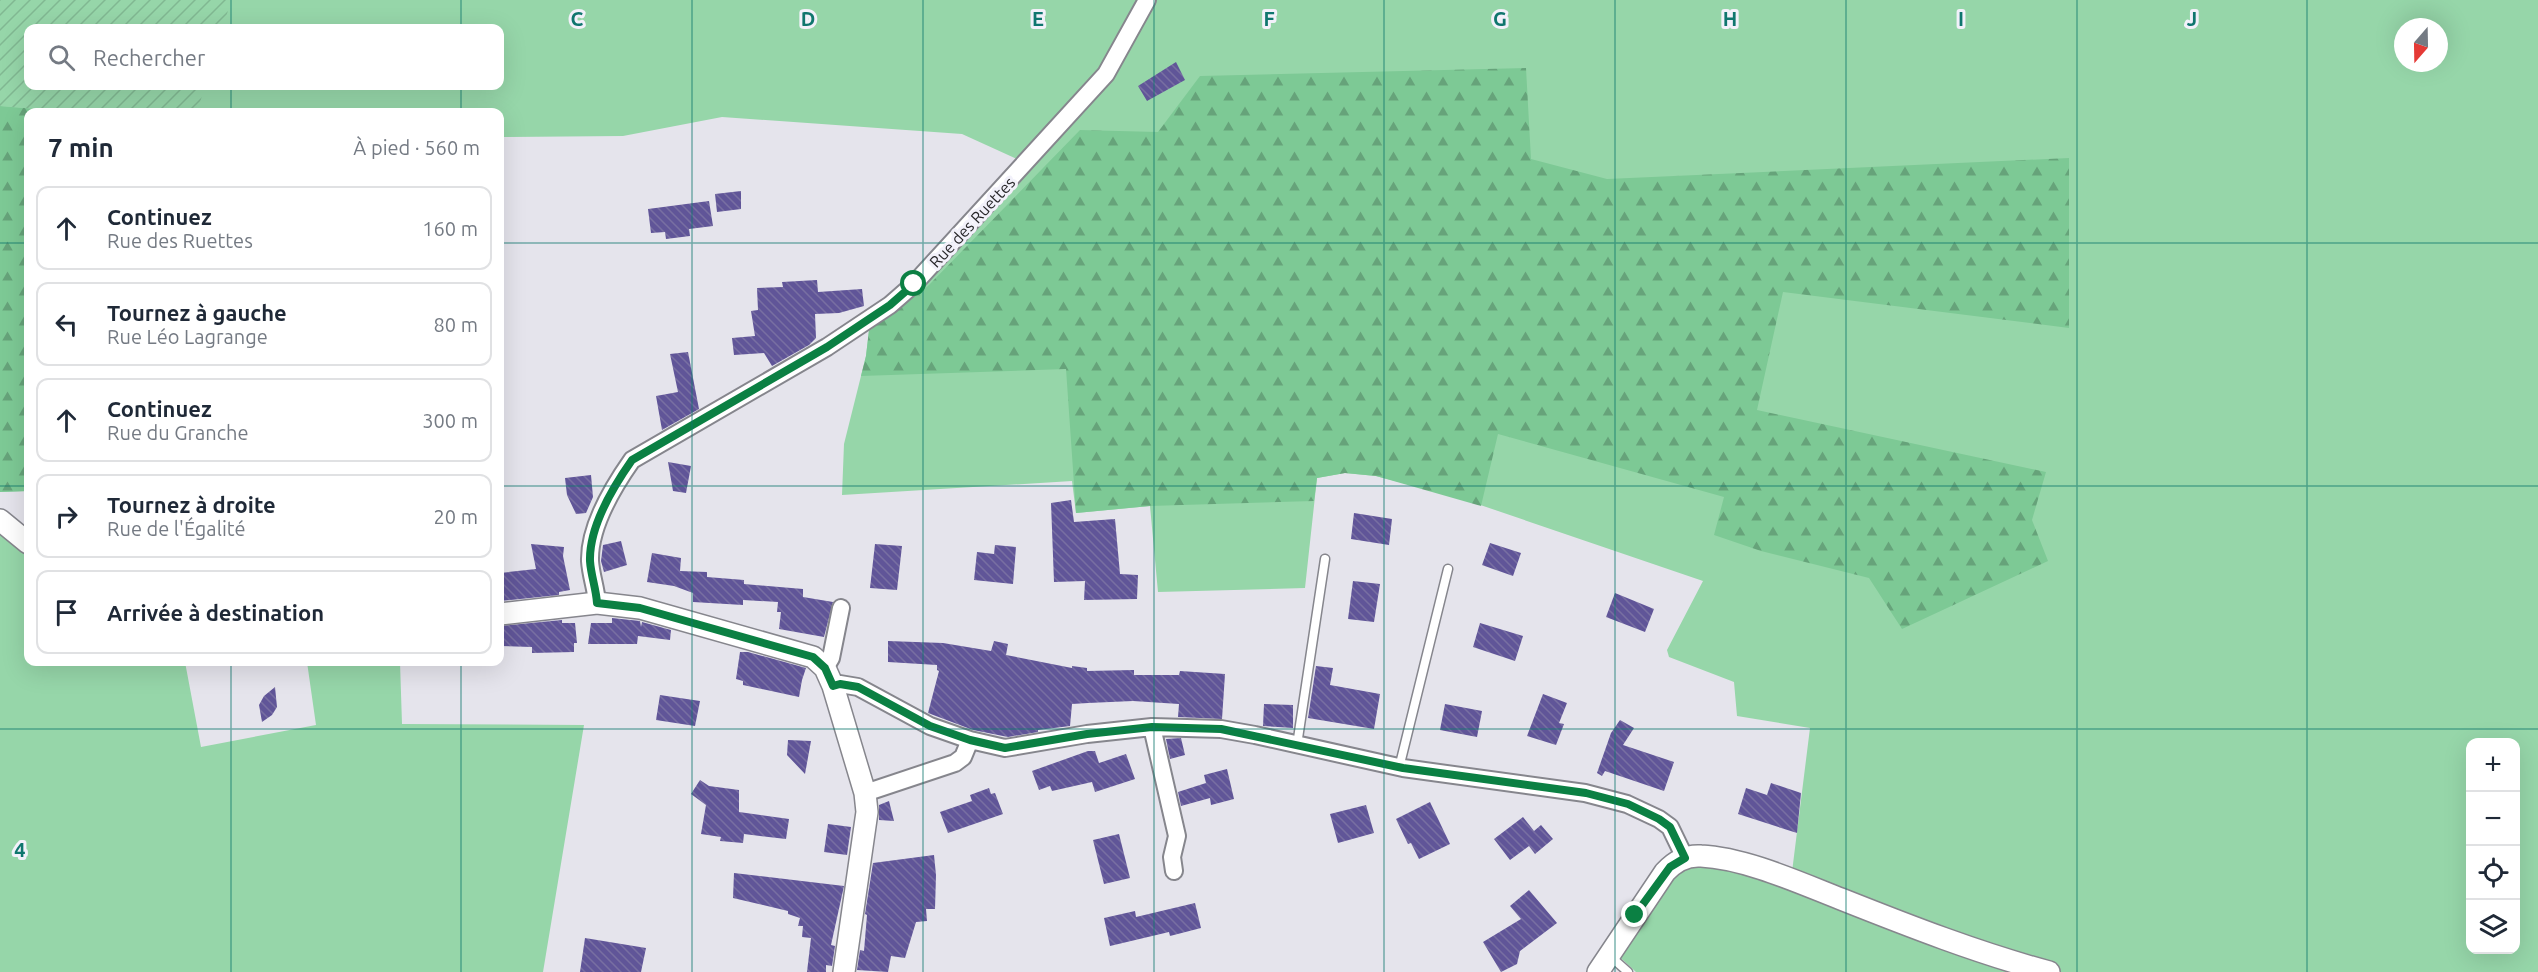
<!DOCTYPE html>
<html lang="fr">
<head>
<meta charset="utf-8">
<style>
  :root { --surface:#fff; --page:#f6f6f7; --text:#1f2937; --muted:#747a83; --line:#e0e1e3 }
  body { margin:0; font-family:Ubuntu,sans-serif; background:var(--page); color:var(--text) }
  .controls { position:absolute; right:18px; bottom:18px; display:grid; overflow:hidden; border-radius:12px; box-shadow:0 6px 24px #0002 }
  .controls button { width:54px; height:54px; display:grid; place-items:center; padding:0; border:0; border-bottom:2px solid var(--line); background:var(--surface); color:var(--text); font:30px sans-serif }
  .compass { position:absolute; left:2394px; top:18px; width:54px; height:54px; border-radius:50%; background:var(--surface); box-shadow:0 6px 24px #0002; rotate:200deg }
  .stop { position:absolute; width:18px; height:18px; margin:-14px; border:4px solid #0b8043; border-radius:50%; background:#fff }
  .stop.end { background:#0b8043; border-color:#fff; box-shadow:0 2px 6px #0008 }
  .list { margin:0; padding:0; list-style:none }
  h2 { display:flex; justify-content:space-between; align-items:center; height:78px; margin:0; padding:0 24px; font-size:26px }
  h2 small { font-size:20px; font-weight:400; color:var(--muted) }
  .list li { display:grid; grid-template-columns:39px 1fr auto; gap:18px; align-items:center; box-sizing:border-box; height:84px; margin:0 12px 12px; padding:0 12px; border:2px solid var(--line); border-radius:12px }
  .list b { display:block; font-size:22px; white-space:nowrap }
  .list p { margin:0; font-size:20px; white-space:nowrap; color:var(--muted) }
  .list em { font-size:20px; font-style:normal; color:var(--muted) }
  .icon { flex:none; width:33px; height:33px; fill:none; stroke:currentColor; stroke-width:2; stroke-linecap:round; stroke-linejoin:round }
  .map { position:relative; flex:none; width:2538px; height:972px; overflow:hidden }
  .search { position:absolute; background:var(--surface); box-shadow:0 6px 24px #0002; left:24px; top:24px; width:480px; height:66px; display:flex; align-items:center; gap:15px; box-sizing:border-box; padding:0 21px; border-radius:12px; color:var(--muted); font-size:22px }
  .panel { position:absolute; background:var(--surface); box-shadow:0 6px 24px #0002; left:24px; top:108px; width:480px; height:558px; border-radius:12px }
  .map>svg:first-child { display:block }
  .green { fill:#96d6a9; fill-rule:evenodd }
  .forest { fill:url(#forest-firs) }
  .garden { fill:url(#garden-furrows) }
  .building { fill:url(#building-back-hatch) }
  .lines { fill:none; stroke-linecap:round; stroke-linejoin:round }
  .service-casing { stroke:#86868d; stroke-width:11 }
  .minor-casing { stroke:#86868d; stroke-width:20 }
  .tertiary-casing { stroke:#86868d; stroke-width:24 }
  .service { stroke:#fff; stroke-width:8 }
  .minor { stroke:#fff; stroke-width:16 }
  .tertiary { stroke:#fff; stroke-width:21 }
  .route { stroke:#0b8043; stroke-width:8 }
  .grid { fill:none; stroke:#0f766e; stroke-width:1.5; stroke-opacity:0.55 }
  .labels { text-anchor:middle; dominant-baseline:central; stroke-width:6; stroke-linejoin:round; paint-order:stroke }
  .street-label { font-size:16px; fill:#28272a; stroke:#f2f1fa }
  .grid-label { font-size:20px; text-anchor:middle; font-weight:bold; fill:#0f766e; stroke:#f2f1fa; stroke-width:6; stroke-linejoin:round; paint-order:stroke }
</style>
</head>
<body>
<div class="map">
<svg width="2538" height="972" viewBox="0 0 2538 972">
  <defs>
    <pattern id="forest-firs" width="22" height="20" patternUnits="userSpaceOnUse" patternTransform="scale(1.5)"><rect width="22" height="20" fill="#7dc995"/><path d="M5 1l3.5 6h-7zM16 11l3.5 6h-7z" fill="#66a37a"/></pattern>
    <pattern id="garden-furrows" width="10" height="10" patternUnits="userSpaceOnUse" patternTransform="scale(1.5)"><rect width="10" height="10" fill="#96d6a9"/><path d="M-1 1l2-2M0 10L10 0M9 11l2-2" fill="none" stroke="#81b892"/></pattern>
    <pattern id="building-back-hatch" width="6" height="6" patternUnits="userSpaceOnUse" patternTransform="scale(1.5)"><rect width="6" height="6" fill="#605598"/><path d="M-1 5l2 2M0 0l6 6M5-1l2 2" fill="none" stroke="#786fa2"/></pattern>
  </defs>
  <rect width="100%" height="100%" fill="#e5e4ec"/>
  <path class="green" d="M 0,0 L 2538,0 L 2538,972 L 1636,972 L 1613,951 L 1685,858 L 1791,880 L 1810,728 L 1737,716 L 1734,682 L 1669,657 L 1667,650 L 1703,581 L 1457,497 L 1376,476 L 1345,473 L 1317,478 L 1305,588 L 1158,592 L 1150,506 L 1076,513 L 1072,481 L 842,495 L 844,444 L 866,356 L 870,320 L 1026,163 L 962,134 L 722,117 L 623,136 L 500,137 L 500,112 L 28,112 L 28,491 L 0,492 ZM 2403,27 L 2439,27 L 2439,63 L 2403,63 ZM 28,28 L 500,28 L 500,86 L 28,86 ZM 2470,742 L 2516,742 L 2516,950 L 2470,950 Z
    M 0,520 L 28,543 L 28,662 L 185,662 L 201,747 L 316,725 L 307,662 L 400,662 L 402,724 L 584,725 L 543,972 L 0,972 Z"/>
  <path class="forest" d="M 1526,68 L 1531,159 L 1607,179 L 2069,158 L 2069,328 L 1783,292 L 1757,410 L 2046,472 L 2032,520 L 2048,561 L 1902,629 L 1869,578 L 1761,551 L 1714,535 L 1724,497 L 1498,434 L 1481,506 L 1376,476 L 1345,473 L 1317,478 L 1314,501 L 1150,506 L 1076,513 L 1066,369 L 861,376 L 866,356 L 869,331 L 928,286 L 1080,130 L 1158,132 L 1200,76 Z
    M 0,106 L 72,112 L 28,112 L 28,491 L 0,492 Z"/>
  <path class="garden" d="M 0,0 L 231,0 L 223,28 L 28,28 L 28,86 L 205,86 L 197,112 L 72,112 L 0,106 Z"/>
  <path class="building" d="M 1176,62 L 1185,80 L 1147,101 L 1138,86 Z
    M 741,191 L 741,209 L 717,212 L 715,194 Z
    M 709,201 L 713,226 L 689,229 L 690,236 L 666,239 L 665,232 L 651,233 L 648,209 Z
    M 817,280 L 818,292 L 862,289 L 864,306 L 839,313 L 815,314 L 816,338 L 809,345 L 772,366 L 764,353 L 734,355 L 732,338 L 755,336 L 751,311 L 758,310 L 757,288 L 783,287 L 782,282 Z
    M 688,352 L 699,409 L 662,430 L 656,396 L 678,392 L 670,354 Z
    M 668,462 L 691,466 L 686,493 L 673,491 Z
    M 591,475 L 593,497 L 586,513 L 576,514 L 567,495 L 565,478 Z
    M 1071,500 L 1074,522 L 1115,519 L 1120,574 L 1138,575 L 1137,599 L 1084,600 L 1085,581 L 1054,582 L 1051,503 Z
    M 1354,513 L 1392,519 L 1389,545 L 1351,539 Z
    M 621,541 L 627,565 L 604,572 L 601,561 L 603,545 Z
    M 1490,543 L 1521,553 L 1513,576 L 1482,565 Z
    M 531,544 L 564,547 L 563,556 L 570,590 L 559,592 L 559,595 L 500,601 L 500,573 L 536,569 Z
    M 875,544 L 902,546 L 897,590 L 870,588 Z
    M 995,545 L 1016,547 L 1013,584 L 974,580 L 977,552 L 994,554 Z
    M 652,553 L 681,558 L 680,571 L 707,572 L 707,577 L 744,580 L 744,584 L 803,589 L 803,597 L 833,602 L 824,637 L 779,629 L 781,612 L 777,612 L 778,602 L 743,600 L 743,605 L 693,602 L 693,593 L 674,586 L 647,582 Z
    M 1353,581 L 1380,584 L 1374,622 L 1348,619 Z
    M 1615,593 L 1654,609 L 1645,632 L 1606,617 Z
    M 612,618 L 640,621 L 641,627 L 642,622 L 671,630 L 670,640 L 638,636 L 637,644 L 588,644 L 591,623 L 612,623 Z
    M 562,620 L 562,623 L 575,623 L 577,643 L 574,643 L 574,652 L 532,653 L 532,647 L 500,646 L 500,626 Z
    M 1480,623 L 1523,636 L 1515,661 L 1473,647 Z
    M 888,641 L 943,643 L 991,651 L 994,641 L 1008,644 L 1006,655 L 1072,668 L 1072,666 L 1087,668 L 1087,671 L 1134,670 L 1134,675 L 1179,675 L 1180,671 L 1225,674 L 1222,719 L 1178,717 L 1179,704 L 1133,701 L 1088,703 L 1072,704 L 1070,726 L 1038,730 L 1038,732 L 1008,737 L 973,730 L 928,713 L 939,671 L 937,670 L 937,665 L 888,662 Z
    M 740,652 L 748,652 L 806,668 L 802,680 L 799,697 L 743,685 L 743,681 L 736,679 Z
    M 1316,666 L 1333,668 L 1330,685 L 1380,694 L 1374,729 L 1308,718 Z
    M 275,687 L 277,707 L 272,715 L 262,722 L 259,705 L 264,696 Z
    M 1543,694 L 1567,703 L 1559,723 L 1564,724 L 1556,745 L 1527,736 Z
    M 660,695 L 700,701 L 695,726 L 656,720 Z
    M 1264,704 L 1293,705 L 1293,728 L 1263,726 Z
    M 1445,704 L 1482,711 L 1477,737 L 1440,730 Z
    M 1620,720 L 1634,728 L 1623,745 L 1674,762 L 1664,791 L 1605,771 L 1602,776 L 1597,773 L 1611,733 Z
    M 1181,738 L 1185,755 L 1170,759 L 1166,739 Z
    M 788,740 L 811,741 L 805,774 L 787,755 Z
    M 1088,751 L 1095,751 L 1099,763 L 1126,754 L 1135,779 L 1095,792 L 1092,782 L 1052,791 L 1050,786 L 1039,790 L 1032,771 Z
    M 1227,769 L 1234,799 L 1211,805 L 1210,798 L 1181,806 L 1178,792 L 1206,783 L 1204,775 Z
    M 700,780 L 709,786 L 739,790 L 739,812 L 789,819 L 786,839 L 744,834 L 743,843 L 720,841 L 721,837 L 701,834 L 706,805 L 691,794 Z
    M 1771,783 L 1801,793 L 1797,833 L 1738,814 L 1746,788 L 1767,795 Z
    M 989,788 L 991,794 L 995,793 L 1003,814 L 948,833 L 940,812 L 972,801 L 970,795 Z
    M 889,801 L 894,821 L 879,820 L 879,805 Z
    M 1430,802 L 1450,844 L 1419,859 L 1411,843 L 1408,844 L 1396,819 Z
    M 1366,805 L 1374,833 L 1338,843 L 1330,814 Z
    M 1523,817 L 1534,831 L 1541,825 L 1553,839 L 1535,854 L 1529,846 L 1510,860 L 1494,839 Z
    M 828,824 L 851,827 L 847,855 L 824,852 Z
    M 1119,834 L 1130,878 L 1104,884 L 1093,840 Z
    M 934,855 L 936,875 L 935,909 L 926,909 L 927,921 L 916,922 L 905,958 L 891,956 L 888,972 L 857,970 L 860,950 L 864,951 L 867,915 L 865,914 L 873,863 Z
    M 734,873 L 844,886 L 831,945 L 835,946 L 832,966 L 826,965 L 826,972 L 807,972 L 811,938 L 802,937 L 803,926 L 798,926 L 800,918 L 788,914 L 788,911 L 733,898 Z
    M 1529,890 L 1557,923 L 1520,951 L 1517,964 L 1501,972 L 1483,942 L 1521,919 L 1510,906 Z
    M 1195,903 L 1201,928 L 1170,936 L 1169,932 L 1110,946 L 1104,918 L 1135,911 L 1136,917 Z
    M 585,938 L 646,948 L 641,972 L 580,972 Z"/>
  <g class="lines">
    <defs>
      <path id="service" d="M 1297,745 L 1325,559
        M 1399,768 L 1448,569
        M 1610,956 L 1628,972"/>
      <path id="minor" d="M 597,603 C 596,588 591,576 590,561 C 589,527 613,487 632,460 L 827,347 L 890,305 L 914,284 L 1106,74 L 1147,0
        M 825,668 L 831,658 L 841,608
        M 833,686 L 840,684 L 858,687 L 930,726 L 970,740 L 1005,748 L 1087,734 L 1152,727 L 1221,729 L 1255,735 L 1403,768 L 1585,793 L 1627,804 L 1659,819 L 1670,827 L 1685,858
        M 1152,727 L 1177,836 L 1172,857 L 1174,871
        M 865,793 L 955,763 L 963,757 L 970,740"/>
      <path id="tertiary" d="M 0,520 L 28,543
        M 500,614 L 597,603 L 640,608 L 813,657 L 825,668 L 833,686 L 865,793 L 867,812 L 844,972
        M 1598,972 L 1665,872 C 1675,861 1687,855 1701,856 C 1745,858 1800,883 1841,899 C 1909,926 1978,953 2049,972"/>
    </defs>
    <use href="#service" class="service-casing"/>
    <use href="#minor" class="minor-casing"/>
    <use href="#tertiary" class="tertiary-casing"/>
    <use href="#service" class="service"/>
    <use href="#minor" class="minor"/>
    <use href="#tertiary" class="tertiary"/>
  </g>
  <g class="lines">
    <path class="route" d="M 914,284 L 890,305 L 827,347 L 632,460 C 613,487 589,527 590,561 C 591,576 596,588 597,603 L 640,608 L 813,657 L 825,668 L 833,686 L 840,684 L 858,687 L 930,726 L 970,740 L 1005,748 L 1087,734 L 1152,727 L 1221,729 L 1403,768 L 1586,793 L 1628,804 L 1659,819 L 1670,827 L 1685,858 L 1670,867 L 1635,915"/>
  </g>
  <path class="grid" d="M 231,0 L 231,28M 461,0 L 461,28M 692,0 L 692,972M 923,0 L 923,972M 1154,0 L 1154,972M 1384,0 L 1384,972M 1615,0 L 1615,972M 1846,0 L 1846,972M 2077,0 L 2077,972M 2307,0 L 2307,972M 231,86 L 231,112M 461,86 L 461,112M 0,243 L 28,243M 500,243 L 2538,243M 0,486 L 28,486M 500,486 L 2538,486M 231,662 L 231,972M 461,662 L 461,972M 0,729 L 2538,729"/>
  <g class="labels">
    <g class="street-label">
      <text transform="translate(972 222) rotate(-47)">Rue des Ruettes</text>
    </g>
  </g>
  <g class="grid-label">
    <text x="577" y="26">C</text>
    <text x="808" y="26">D</text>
    <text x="1038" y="26">E</text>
    <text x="1269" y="26">F</text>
    <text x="1500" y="26">G</text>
    <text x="1730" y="26">H</text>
    <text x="1961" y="26">I</text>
    <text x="2192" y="26">J</text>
    <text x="20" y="857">4</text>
  </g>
</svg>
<div class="controls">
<button>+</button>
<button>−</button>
<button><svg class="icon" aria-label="locate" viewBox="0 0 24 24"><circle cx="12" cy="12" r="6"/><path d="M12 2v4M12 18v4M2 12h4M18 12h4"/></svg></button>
<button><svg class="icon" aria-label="layers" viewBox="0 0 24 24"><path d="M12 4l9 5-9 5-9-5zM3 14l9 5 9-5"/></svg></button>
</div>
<svg class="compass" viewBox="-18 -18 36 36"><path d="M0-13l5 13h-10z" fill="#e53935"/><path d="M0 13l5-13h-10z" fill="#747a83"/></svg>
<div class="stop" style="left:914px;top:284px"></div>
<div class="stop end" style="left:1635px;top:915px"></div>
<div class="search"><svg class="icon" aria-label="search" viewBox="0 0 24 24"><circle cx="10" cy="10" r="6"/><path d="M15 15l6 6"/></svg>Rechercher</div>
<section class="panel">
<h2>7 min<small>À pied · 560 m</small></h2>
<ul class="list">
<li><svg class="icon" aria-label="ahead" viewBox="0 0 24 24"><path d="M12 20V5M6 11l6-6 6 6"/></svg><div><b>Continuez</b><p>Rue des Ruettes</p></div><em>160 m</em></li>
<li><svg class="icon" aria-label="left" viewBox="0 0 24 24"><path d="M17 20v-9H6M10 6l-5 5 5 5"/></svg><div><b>Tournez à gauche</b><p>Rue Léo Lagrange</p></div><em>80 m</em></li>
<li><svg class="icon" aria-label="ahead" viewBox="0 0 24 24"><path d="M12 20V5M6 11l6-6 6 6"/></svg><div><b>Continuez</b><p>Rue du Granche</p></div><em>300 m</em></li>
<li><svg class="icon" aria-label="right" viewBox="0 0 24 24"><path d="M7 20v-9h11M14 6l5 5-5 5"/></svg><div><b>Tournez à droite</b><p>Rue de l'Égalité</p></div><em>20 m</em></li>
<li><svg class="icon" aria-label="arrive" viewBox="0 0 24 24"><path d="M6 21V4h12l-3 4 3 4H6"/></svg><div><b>Arrivée à destination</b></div></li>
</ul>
</section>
</div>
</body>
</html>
